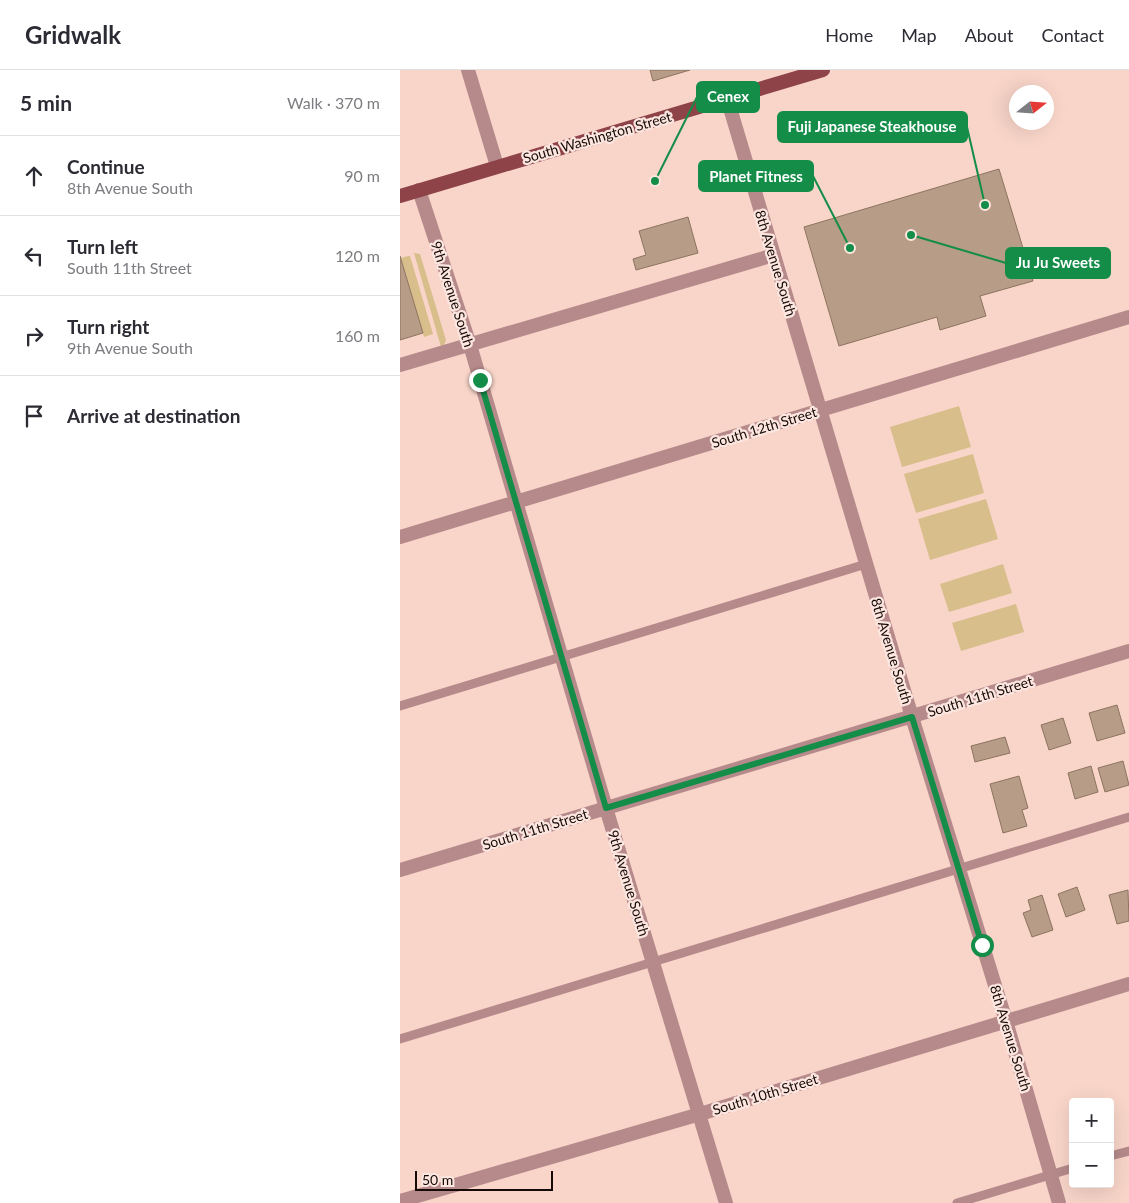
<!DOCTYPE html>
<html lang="en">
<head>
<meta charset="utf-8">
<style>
  :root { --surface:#fff; --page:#f2f2f3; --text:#2b2b33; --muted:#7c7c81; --line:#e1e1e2 }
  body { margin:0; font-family:Lato,sans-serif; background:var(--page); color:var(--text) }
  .controls { position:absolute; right:15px; bottom:15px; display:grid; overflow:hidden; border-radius:5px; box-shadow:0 5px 20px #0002 }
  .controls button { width:45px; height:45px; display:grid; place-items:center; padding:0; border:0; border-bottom:1px solid var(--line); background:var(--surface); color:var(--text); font:25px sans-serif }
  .compass { position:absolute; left:609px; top:15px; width:45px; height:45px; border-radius:50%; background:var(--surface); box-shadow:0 5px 20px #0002; rotate:73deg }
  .scale { position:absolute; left:15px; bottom:12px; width:138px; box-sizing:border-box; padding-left:5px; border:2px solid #150a06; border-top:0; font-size:14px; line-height:18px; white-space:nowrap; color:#150a06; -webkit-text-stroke:4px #fce6df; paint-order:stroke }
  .stop { position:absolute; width:15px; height:15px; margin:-11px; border:4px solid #138d48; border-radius:50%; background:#fff }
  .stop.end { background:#138d48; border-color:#fff; box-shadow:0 1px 5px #0008 }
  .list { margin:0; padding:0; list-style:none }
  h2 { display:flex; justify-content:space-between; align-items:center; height:65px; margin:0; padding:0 20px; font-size:21px }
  h2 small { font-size:16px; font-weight:400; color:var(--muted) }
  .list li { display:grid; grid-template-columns:32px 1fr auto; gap:15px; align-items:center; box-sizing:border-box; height:80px; padding:0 20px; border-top:1px solid var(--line) }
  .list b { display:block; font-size:19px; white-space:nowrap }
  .list p { margin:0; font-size:16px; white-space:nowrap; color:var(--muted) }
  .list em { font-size:16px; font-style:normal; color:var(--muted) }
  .icon { flex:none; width:28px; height:28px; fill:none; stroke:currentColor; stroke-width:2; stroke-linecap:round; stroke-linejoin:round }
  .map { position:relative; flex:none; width:729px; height:1133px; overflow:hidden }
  header { display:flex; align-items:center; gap:30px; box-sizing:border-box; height:70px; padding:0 25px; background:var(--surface); border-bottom:1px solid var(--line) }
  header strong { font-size:24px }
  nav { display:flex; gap:28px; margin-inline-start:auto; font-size:18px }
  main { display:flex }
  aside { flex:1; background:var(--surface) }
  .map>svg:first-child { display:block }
  .green { fill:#d8be8b }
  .building { fill:#b79d87; stroke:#8d745f }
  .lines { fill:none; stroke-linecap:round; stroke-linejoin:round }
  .service { stroke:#b68a8b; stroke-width:9 }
  .minor { stroke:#b68a8b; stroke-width:14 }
  .primary { stroke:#8d4348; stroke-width:14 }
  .route { stroke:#138d48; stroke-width:6 }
  .labels { text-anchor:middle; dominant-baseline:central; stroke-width:4.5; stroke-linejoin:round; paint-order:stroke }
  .street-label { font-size:14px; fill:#150a06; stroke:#fce6df }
  .leader { fill:none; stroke:#138d48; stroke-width:2 }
  .callout-dot { fill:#138d48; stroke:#fce6df; stroke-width:2 }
  .callout { fill:#138d48; stroke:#138d48; stroke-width:2 }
  .callout-label { font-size:15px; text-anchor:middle; font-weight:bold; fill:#fff }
</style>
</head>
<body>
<header>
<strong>Gridwalk</strong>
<nav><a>Home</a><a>Map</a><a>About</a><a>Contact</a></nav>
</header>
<main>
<aside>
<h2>5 min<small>Walk · 370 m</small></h2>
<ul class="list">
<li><svg class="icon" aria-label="ahead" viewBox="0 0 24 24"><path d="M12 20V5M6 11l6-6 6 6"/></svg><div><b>Continue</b><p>8th Avenue South</p></div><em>90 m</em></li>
<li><svg class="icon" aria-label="left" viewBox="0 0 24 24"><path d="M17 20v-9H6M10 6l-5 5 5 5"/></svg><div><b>Turn left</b><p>South 11th Street</p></div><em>120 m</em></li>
<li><svg class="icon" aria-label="right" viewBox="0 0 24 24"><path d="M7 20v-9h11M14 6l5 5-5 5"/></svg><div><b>Turn right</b><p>9th Avenue South</p></div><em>160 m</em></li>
<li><svg class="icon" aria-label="arrive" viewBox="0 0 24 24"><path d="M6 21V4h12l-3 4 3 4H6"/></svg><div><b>Arrive at destination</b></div></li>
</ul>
</aside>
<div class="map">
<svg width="729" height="1133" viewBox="0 0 729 1133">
  <rect width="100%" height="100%" fill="#f9d5c9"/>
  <path class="green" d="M 14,183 L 20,184 L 46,270 L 44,275 L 41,277 Z
    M 8,186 L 10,186 L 33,264 L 24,267 L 1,188 Z
    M 559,336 L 571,377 L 502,397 L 490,357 Z
    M 573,384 L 584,423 L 516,443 L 504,404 Z
    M 586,429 L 598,469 L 530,490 L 518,449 Z
    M 603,494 L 612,523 L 549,542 L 540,514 Z
    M 616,534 L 624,562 L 561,581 L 552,553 Z"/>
  <path class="building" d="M 250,0 L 290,0 L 253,11 Z
    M 599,99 L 633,211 L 580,226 L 586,246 L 540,260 L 537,247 L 439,276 L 404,157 Z
    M 288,147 L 298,183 L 236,200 L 233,189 L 246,185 L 239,161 Z
    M 0,186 L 23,263 L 0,270 Z
    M 717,635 L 725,663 L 697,671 L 689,643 Z
    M 663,648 L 671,673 L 649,680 L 641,655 Z
    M 605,667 L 610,683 L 575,692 L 571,676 Z
    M 723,691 L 729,715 L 705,722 L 698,698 Z
    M 691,696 L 698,722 L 675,729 L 668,703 Z
    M 619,706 L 628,738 L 622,740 L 627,756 L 603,763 L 590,714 Z
    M 677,817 L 685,840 L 666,847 L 658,824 Z
    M 728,820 L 729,851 L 717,854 L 709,825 Z
    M 642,825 L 653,860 L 632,867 L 623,843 L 631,840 L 628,830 Z"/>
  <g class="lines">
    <path class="service" d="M 0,636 L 466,494
      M 0,969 L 729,747
      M 710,1086 L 729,1081
      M 557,1133 L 673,1098"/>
    <path class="minor" d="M 68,0 L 97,96
      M 327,28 L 512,647 L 606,951 L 659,1133
      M 19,120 L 70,275 L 206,738 L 326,1133
      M 0,295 L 374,185
      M 0,467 L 729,247
      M 0,800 L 729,581
      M 0,1131 L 300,1044 L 729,914"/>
    <path class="primary" d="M 0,126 L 423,0"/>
  </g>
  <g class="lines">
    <path class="route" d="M 80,310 L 206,738 L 512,647 L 582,875"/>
  </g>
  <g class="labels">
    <g class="street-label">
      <text transform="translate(197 67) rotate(-16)">South Washington Street</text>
      <text transform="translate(376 193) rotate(73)">8th Avenue South</text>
      <text transform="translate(53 224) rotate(72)">9th Avenue South</text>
      <text transform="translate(364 357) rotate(-17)">South 12th Street</text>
      <text transform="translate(492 581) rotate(73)">8th Avenue South</text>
      <text transform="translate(580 626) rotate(-17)">South 11th Street</text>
      <text transform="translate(135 759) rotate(-17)">South 11th Street</text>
      <text transform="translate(229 813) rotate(73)">9th Avenue South</text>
      <text transform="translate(611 968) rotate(73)">8th Avenue South</text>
      <text transform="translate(365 1024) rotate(-17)">South 10th Street</text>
    </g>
  </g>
  <path class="leader" d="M255 111L297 27M585 135L567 57M450 178L413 106M511 165L606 193"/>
  <g class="callout-dot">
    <circle cx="255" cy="111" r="5"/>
    <circle cx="585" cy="135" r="5"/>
    <circle cx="450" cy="178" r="5"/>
    <circle cx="511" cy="165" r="5"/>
  </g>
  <g class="callout">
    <rect x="297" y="12" width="62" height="30" rx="5"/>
    <rect x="378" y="42" width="189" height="30" rx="5"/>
    <rect x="299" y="91" width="114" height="30" rx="5"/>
    <rect x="606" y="178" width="104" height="30" rx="5"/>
  </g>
  <g class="callout-label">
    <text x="328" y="32">Cenex</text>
    <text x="472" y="62">Fuji Japanese Steakhouse</text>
    <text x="356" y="112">Planet Fitness</text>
    <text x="658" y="198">Ju Ju Sweets</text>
  </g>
</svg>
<div class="controls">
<button>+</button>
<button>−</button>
</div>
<svg class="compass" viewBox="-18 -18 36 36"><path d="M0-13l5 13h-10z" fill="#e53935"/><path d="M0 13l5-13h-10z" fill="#7c7c81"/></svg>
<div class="scale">50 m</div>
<div class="stop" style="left:582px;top:875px"></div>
<div class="stop end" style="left:80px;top:310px"></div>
</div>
</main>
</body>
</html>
